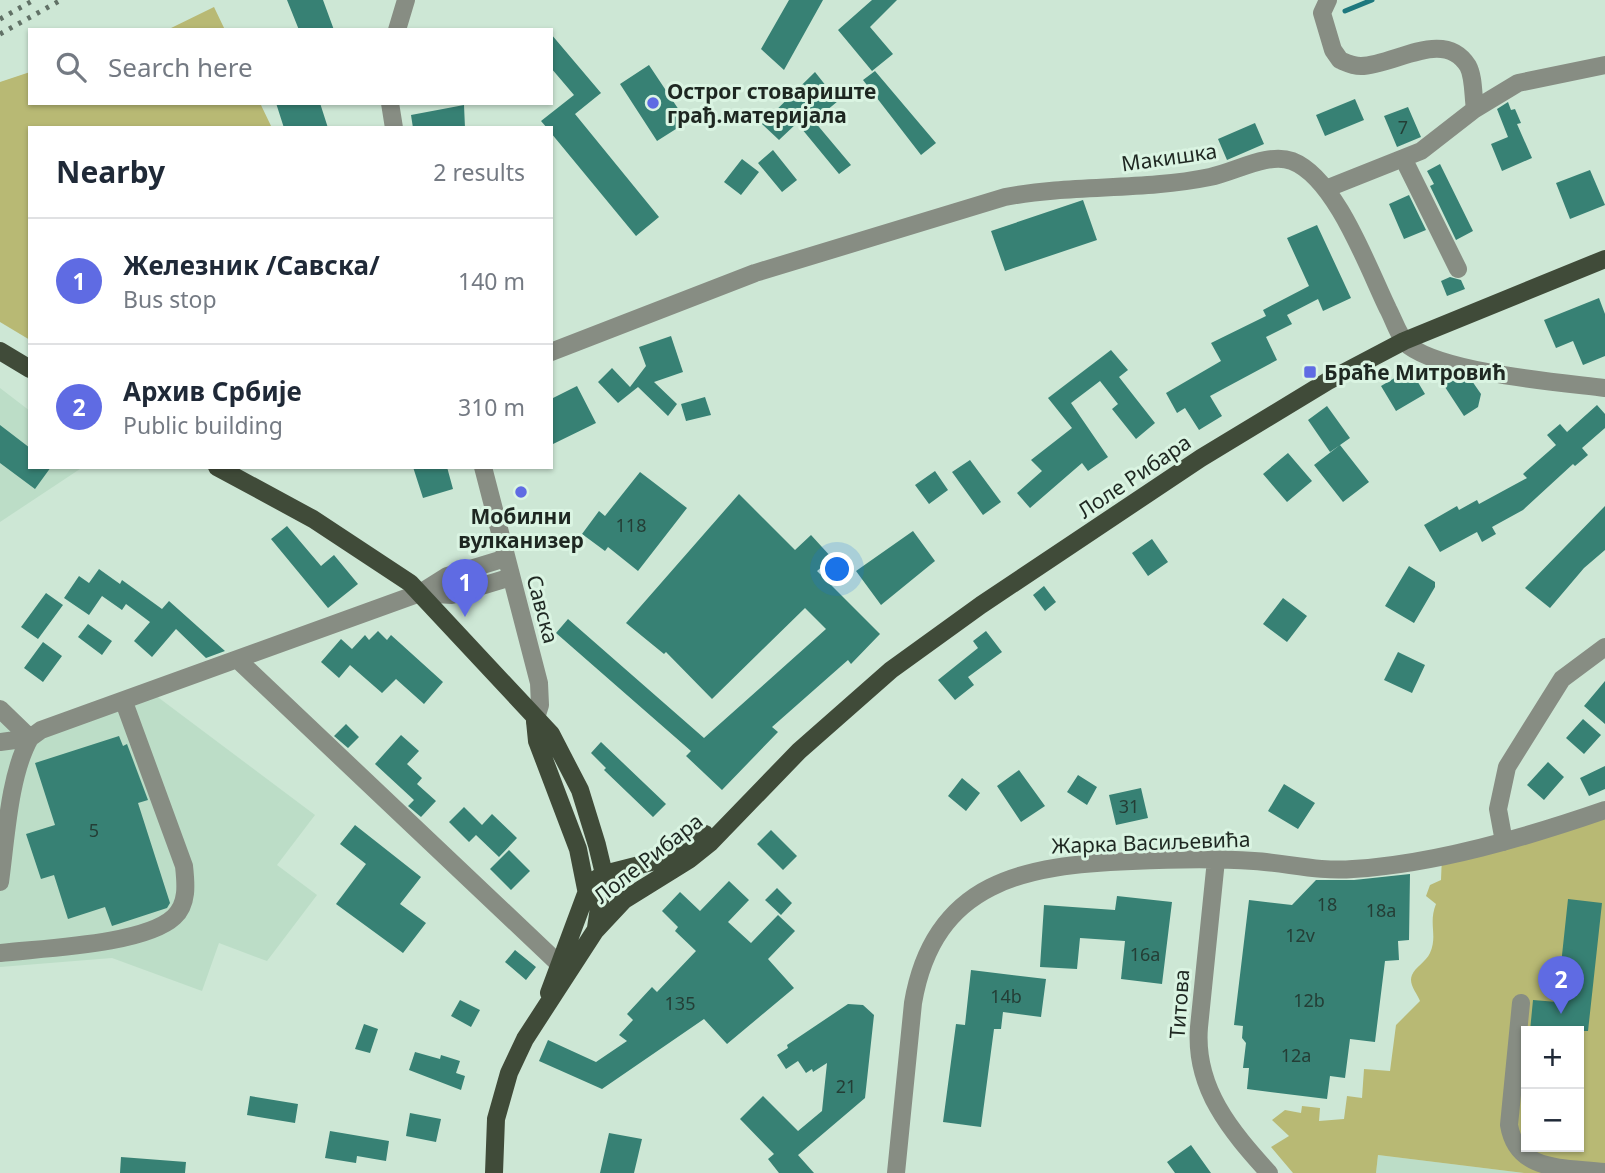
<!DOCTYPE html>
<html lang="en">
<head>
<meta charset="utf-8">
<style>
  :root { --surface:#fff; --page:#f2f2f3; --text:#1f2937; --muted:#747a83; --line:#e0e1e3; --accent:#5f6be3 }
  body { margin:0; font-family:"Noto Sans",sans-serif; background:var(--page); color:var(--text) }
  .controls { position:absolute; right:21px; bottom:21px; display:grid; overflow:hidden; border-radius:0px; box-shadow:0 2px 5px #0004 }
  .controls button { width:63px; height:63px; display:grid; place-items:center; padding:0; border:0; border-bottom:2px solid var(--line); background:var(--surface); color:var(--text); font:35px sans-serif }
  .you { position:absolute; left:838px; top:570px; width:24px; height:24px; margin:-18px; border:5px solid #fff; border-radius:50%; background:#1a73e8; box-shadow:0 0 0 10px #1a73e833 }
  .badge { display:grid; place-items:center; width:46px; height:46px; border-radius:50%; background:var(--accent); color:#fff; font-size:23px; font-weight:700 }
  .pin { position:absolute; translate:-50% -58px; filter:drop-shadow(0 2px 4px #0008) }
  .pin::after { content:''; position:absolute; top:37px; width:24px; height:21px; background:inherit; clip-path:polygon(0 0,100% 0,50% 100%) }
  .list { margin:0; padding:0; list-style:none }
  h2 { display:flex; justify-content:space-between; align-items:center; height:91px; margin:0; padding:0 28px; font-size:30px }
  h2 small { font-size:23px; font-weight:400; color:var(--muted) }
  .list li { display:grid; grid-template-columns:46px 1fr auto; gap:21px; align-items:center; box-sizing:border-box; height:126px; padding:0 28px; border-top:2px solid var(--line) }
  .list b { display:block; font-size:26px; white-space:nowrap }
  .list p { margin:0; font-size:23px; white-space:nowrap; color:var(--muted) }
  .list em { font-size:23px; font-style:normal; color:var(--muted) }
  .icon { flex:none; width:38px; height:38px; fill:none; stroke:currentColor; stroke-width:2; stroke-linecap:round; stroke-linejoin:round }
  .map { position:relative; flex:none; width:1605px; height:1173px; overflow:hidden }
  .search { position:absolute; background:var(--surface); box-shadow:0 2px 5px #0004; left:28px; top:28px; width:525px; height:77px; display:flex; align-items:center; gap:18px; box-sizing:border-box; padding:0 24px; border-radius:0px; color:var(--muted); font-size:26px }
  .panel { position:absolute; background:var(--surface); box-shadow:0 2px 5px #0004; left:28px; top:126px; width:525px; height:343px; border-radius:0px }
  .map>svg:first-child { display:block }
  .built { fill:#bcddc7 }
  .green { fill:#b8b974; fill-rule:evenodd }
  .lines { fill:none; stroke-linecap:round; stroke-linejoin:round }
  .stream { stroke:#1d787e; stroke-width:5 }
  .building { fill:#378174 }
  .minor { stroke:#878d83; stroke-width:18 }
  .major { stroke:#404b39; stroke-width:18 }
  .rail { stroke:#617166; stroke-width:5; stroke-dasharray:3.5 7; stroke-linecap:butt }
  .poi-dot { fill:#5f6be3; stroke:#daf4e2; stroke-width:2.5 }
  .labels { text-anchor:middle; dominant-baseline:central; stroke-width:6; stroke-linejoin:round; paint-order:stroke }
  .number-label { font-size:18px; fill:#243e36 }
  .poi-label { font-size:21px; font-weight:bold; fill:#1e2721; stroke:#daf4e2; text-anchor:start }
  .street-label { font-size:21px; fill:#1e2721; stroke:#daf4e2 }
</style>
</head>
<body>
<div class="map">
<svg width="1605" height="1173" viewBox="0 0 1605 1173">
  <rect width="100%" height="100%" fill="#cde7d5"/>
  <path class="built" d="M 0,388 L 30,411 L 30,467 L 83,467 L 0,522 Z
    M 151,692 L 315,815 L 277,865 L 317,895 L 267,961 L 219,943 L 202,991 L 112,958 L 0,967 L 0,709 L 30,738 Z
    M 1378,1155 L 1524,1173 L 1376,1173 Z"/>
  <path class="green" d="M 214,7 L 225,30 L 167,30 Z
    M 30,72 L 30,103 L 260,103 L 272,128 L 30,128 L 30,340 L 0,322 L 0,82 Z
    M 1605,817 L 1605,1173 L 1524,1173 L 1378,1155 L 1376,1173 L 1293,1173 L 1271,1147 L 1289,1136 L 1272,1120 L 1285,1110 L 1301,1113 L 1302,1106 L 1320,1108 L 1319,1121 L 1344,1119 L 1347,1096 L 1362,1098 L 1364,1069 L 1390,1071 L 1396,1025 L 1420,1001 C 1417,993 1408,984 1412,975 C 1415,967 1426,962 1430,953 C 1438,935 1428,924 1436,904 L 1426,896 L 1430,885 L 1441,880 L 1442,855 ZM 1526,1031 L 1579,1031 L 1579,1147 L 1526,1147 Z"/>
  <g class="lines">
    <path class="stream" d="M 1345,11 L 1372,0"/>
  </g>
  <path class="building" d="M 287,0 L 323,0 L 334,30 L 299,30 Z
    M 789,0 L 823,0 L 784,70 L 761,49 Z
    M 872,0 L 897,0 L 870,27 L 893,54 L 872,71 L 838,30 Z
    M 551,34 L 601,93 L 575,114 L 659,217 L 636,236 L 551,133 L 551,128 L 547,128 L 541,121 L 574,95 L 551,68 Z
    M 649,65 L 687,122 L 657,141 L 620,84 Z
    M 875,71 L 936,143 L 921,155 L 863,80 Z
    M 815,72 L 838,101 L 814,121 L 851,165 L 839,174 L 797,123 L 779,140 L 762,124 Z
    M 1355,99 L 1364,120 L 1325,136 L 1316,115 Z
    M 1508,102 L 1511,110 L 1515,109 L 1521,123 L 1517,124 L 1532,158 L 1502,171 L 1491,144 L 1508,137 L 1497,109 Z
    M 276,103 L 320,103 L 328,128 L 284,128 Z
    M 464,105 L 465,128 L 413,128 L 411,115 Z
    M 1408,107 L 1421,137 L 1397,147 L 1384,116 Z
    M 1255,123 L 1264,144 L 1227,160 L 1218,139 Z
    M 773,150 L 797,180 L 782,192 L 758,163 Z
    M 742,159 L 759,172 L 741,195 L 724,182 Z
    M 1440,164 L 1473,231 L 1456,240 L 1430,186 L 1434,184 L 1427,171 Z
    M 1590,170 L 1605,205 L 1570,219 L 1556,183 Z
    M 1409,195 L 1426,230 L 1404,239 L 1389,204 Z
    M 1083,200 L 1097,240 L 1005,271 L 991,231 Z
    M 1317,225 L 1351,298 L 1323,311 L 1318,299 L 1287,315 L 1292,324 L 1266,337 L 1277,360 L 1210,396 L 1222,416 L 1199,430 L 1185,408 L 1177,413 L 1166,393 L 1221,361 L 1211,343 L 1266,316 L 1263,310 L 1309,286 L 1287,238 Z
    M 1450,277 L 1461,280 L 1465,289 L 1447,296 L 1441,281 Z
    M 1599,298 L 1605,314 L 1605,356 L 1583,365 L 1573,341 L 1556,348 L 1544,320 Z
    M 671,336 L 683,372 L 654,382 L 677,404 L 668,416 L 638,387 L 618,403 L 598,382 L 612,368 L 630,387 L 646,366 L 639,347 Z
    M 1111,350 L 1128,370 L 1119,377 L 1155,423 L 1136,439 L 1112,409 L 1118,404 L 1100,381 L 1071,403 L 1108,457 L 1088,471 L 1082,463 L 1030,508 L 1017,493 L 1042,471 L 1031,460 L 1072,428 L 1048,398 Z
    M 1410,369 L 1425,394 L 1396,411 L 1381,386 Z
    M 1455,376 L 1472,381 L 1481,394 L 1478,407 L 1464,416 L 1443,384 Z
    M 577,386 L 596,423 L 551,445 L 551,399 Z
    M 705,397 L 711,415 L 686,421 L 681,404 Z
    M 1597,405 L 1605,414 L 1605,428 L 1582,448 L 1588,455 L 1575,466 L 1573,464 L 1523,510 L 1492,527 L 1496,534 L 1482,542 L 1477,532 L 1440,552 L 1424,525 L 1457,506 L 1459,510 L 1477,500 L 1479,504 L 1527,478 L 1523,474 L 1556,445 L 1547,435 L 1560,424 L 1567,432 Z
    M 1327,406 L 1350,438 L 1330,452 L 1308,420 Z
    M 0,425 L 30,448 L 30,467 L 51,467 L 35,489 L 0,463 Z
    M 1340,445 L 1369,482 L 1343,502 L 1314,465 Z
    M 1288,453 L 1312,481 L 1287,502 L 1263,474 Z
    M 970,460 L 1001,502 L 983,515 L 952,472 Z
    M 413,467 L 447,467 L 453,489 L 423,498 Z
    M 935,471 L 948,490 L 929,504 L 915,485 Z
    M 640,472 L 687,508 L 638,571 L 608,547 L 605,551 L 582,534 L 599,511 L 605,516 Z
    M 739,494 L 795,550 L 811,535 L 832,558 L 817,571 L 880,634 L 851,664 L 848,660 L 772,727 L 778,732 L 722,790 L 686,756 L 691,751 L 556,633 L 568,619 L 704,738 L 826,629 L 805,608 L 712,699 L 666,652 L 664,654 L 626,623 Z
    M 1605,506 L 1605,550 L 1584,568 L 1550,608 L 1525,588 Z
    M 287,526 L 321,566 L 334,555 L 358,584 L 328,608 L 271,539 Z
    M 913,531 L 935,561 L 881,605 L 856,571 Z
    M 1152,539 L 1168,562 L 1148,576 L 1132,553 Z
    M 1409,566 L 1435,582 L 1435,587 L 1414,623 L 1385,606 Z
    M 99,569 L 120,584 L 122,580 L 162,609 L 169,601 L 225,651 L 206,658 L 176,629 L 152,657 L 134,641 L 150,622 L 126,604 L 122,610 L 102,596 L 89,615 L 64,598 L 79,576 L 89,583 Z
    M 1044,586 L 1056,602 L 1045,611 L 1033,595 Z
    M 46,593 L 63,605 L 38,639 L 21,627 Z
    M 1283,598 L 1307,616 L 1287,642 L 1263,624 Z
    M 88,624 L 112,641 L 102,655 L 78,637 Z
    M 378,631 L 387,640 L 391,635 L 443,682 L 424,704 L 396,679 L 382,693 L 350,665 L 339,678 L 321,662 L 341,639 L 352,649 L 365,635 L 369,640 Z
    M 986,631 L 1002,652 L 968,677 L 974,685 L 955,700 L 938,680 L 978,648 L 973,641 Z
    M 43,642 L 62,656 L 43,682 L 24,668 Z
    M 1398,652 L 1425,665 L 1412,693 L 1384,680 Z
    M 1605,681 L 1605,724 L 1584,706 Z
    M 1583,719 L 1601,735 L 1584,754 L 1566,738 Z
    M 346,724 L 359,737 L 348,748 L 334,736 Z
    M 401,735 L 419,751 L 407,764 L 422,778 L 417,784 L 436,801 L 421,817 L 408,806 L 414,800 L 375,764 Z
    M 119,736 L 123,746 L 127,744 L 148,800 L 138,803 L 170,903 L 167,908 L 112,926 L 105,907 L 68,919 L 54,875 L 41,879 L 26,834 L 55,825 L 35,763 Z
    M 601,742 L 666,804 L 653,817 L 604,770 L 606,768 L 591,753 Z
    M 1548,762 L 1564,777 L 1544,800 L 1527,785 Z
    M 1605,766 L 1605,789 L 1589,796 L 1580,778 Z
    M 1019,770 L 1045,806 L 1021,822 L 997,786 Z
    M 1078,775 L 1097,787 L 1087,805 L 1067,792 Z
    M 962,778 L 980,793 L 966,811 L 948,796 Z
    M 1284,784 L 1315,803 L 1298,829 L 1268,811 Z
    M 1141,788 L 1148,818 L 1116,825 L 1109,795 Z
    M 464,807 L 482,825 L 492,814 L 517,838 L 499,857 L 476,835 L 469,842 L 449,822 Z
    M 355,825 L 421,877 L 400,904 L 426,923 L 403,953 L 336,904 L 366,864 L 340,844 Z
    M 771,830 L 797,856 L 783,870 L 757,844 Z
    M 509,850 L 530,871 L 511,890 L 490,869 Z
    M 1410,874 L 1409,940 L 1398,941 L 1399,960 L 1385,961 L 1375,1042 L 1350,1039 L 1345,1078 L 1330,1076 L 1327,1099 L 1247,1089 L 1249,1068 L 1243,1068 L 1246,1043 L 1242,1038 L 1243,1026 L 1234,1025 L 1249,900 L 1292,905 L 1316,880 L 1354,880 Z
    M 729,881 L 749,900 L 728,922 L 751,943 L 778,915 L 795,931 L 768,959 L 794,988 L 727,1044 L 704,1019 L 602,1089 L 539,1061 L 548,1040 L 596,1062 L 627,1041 L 619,1035 L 633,1020 L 627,1014 L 652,987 L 657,992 L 696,951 L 675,931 L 678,927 L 662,911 L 680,892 L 700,911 Z
    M 777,888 L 792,903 L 781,915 L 765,900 Z
    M 1117,896 L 1172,902 L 1162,984 L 1121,979 L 1125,941 L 1080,938 L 1077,969 L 1040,967 L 1044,905 L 1115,910 Z
    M 1568,899 L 1602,903 L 1588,1031 L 1530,1031 L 1533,1000 L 1557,1002 Z
    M 515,950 L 536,967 L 526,980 L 505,962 Z
    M 971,970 L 1046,979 L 1041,1017 L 1003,1012 L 1001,1029 L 994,1029 L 981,1127 L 943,1122 L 956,1024 L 965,1025 Z
    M 460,1000 L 480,1010 L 471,1027 L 451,1016 Z
    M 848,1004 L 863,1005 L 874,1015 L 865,1098 L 798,1155 L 814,1173 L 779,1173 L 768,1159 L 774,1154 L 740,1119 L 763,1096 L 798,1131 L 822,1111 L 827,1063 L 813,1072 L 812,1069 L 806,1073 L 798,1061 L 786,1069 L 777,1055 L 788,1048 L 787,1045 Z
    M 364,1024 L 378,1029 L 370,1053 L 355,1049 Z
    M 415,1052 L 440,1059 L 441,1055 L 460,1061 L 456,1073 L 465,1076 L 461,1090 L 409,1070 Z
    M 250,1096 L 298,1104 L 295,1123 L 247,1115 Z
    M 410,1113 L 441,1119 L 436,1142 L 406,1136 Z
    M 330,1131 L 389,1141 L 386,1161 L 357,1156 L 356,1163 L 325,1158 Z
    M 609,1133 L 642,1139 L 634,1173 L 600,1173 Z
    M 1191,1145 L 1211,1173 L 1175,1173 L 1167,1162 Z
    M 121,1157 L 186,1162 L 185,1173 L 120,1173 Z"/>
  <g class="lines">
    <path class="minor" d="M 1328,0 L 1322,13 L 1333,50 L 1340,60 C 1347,63 1353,66 1361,66 C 1394,66 1444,27 1468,66 C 1474,77 1473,97 1475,109
      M 397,30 L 406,0
      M 390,103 L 394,128
      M 1404,160 L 1458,269
      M 1328,188 L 1421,151 L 1475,109 L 1518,83 L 1605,65
      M 551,352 L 755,273 L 1005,197 C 1073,184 1142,191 1210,177 C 1235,172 1268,152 1292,161 C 1336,178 1368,268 1388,309 C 1394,320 1399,338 1409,346 C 1446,373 1557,382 1605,388
      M 483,467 L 539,683 L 540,705 L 535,721
      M 420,593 L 452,595 L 511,577
      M 239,661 L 559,964
      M 0,709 L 30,738
      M 0,742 L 30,738 L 41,730 L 420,593 L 447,576 L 506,558
      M 1504,842 L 1498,809 L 1507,767 L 1562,679 L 1605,647
      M 1216,860 L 1199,1027 C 1194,1088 1231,1131 1269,1173
      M 0,882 C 6,839 9,775 30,738
      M 0,953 C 41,948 144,945 174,917 C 188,904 186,884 184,866 L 124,702
      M 1521,1003 L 1509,1125 C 1517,1173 1564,1167 1605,1172
      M 896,1173 L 913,1003 C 934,880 1026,865 1132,861 C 1172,859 1214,858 1254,861 C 1287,863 1319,872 1353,869 C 1436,864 1527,837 1605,810"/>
    <path class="major" d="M 0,351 L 30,369
      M 217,467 L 313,519 L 410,583 L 551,734 L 580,790 L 597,845 L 604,874 L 596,928
      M 535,721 L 537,741 L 578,849 L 587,894
      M 549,993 L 590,883 L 604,874 L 659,860 L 705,834
      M 494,1173 L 496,1119 L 509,1073 L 525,1039 L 595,931 L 624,900 L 690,859 L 710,843 L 799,751 L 891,670 L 981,605 L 1201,458 L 1328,381 L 1404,341 L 1605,259"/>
    <path class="rail" d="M 0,19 L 34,0
      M 0,34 L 61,0"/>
  </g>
  <g class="poi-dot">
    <circle cx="653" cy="103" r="7"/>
    <rect x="1303" y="365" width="14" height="14" rx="3.5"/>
    <circle cx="521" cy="492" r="7"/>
  </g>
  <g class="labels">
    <g class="number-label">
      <text x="1403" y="127">7</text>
      <text x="631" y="525">118</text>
      <text x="1129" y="806">31</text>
      <text x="94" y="830">5</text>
      <text x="1327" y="904">18</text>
      <text x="1381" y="910">18a</text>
      <text x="1300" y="935">12v</text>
      <text x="1145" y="954">16a</text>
      <text x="1006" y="996">14b</text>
      <text x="1309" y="1000">12b</text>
      <text x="680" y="1003">135</text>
      <text x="1296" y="1055">12a</text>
      <text x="846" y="1086">21</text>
    </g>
    <g class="poi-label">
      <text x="667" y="91">Острог стовариште<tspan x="667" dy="24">грађ.материјала</tspan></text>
      <text x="1324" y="372">Браће Митровић</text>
      <text x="521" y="516" text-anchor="middle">Мобилни<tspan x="521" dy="24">вулканизер</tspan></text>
    </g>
    <g class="street-label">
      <text transform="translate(1169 157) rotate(-8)">Макишка</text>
      <text transform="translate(1134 476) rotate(-34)">Лоле Рибара</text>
      <text transform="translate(543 609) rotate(75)">Савска</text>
      <text transform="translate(1151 842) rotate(-2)">Жарка Васиљевића</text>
      <text transform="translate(648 858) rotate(-38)">Лоле Рибара</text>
      <text transform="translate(1179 1004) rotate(-86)">Титова</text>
    </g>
  </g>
</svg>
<div class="controls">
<button>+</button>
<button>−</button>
</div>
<div class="you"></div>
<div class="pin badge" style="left:465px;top:617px">1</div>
<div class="pin badge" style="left:1561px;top:1014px">2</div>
<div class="search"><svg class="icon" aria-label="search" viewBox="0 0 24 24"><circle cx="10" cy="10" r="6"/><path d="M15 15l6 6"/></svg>Search here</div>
<section class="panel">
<h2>Nearby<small>2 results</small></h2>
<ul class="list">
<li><span class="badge">1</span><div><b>Железник /Савска/</b><p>Bus stop</p></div><em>140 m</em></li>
<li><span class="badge">2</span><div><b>Архив Србије</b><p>Public building</p></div><em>310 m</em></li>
</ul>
</section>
</div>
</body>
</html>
